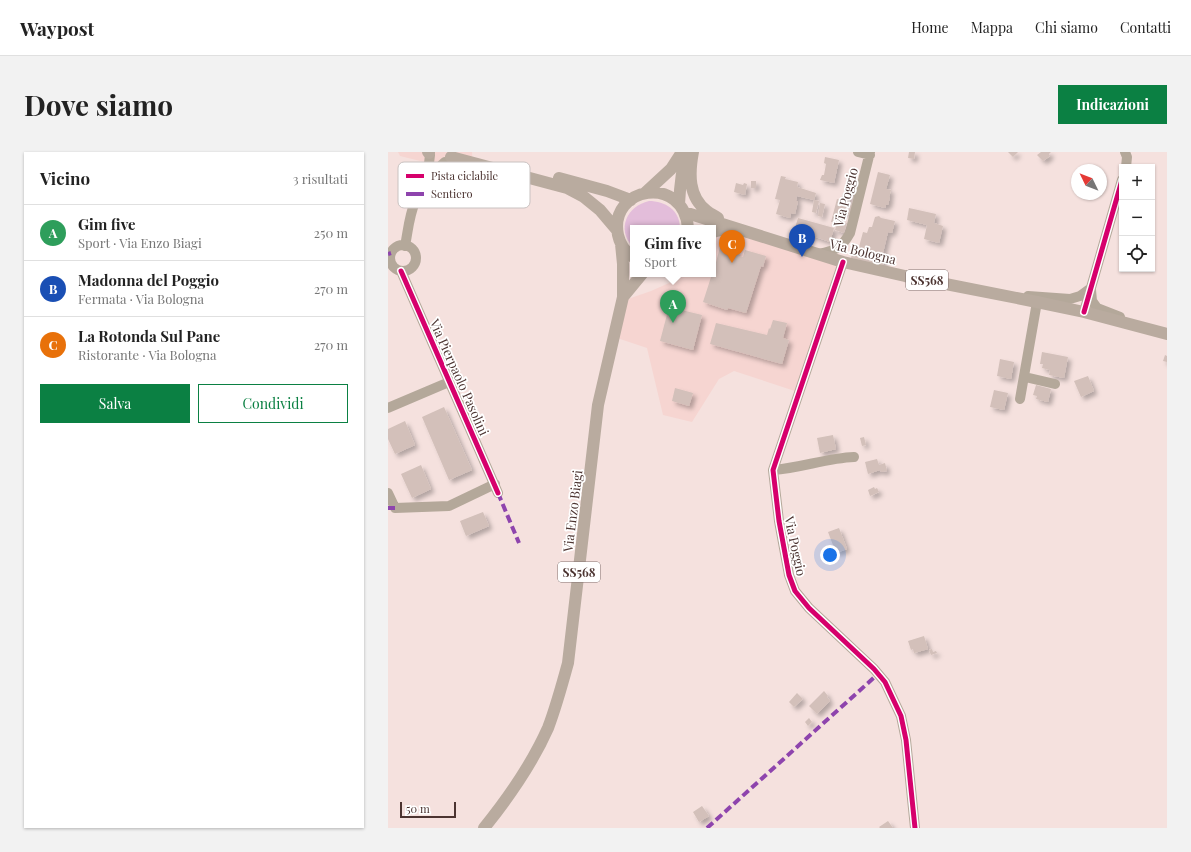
<!DOCTYPE html>
<html lang="it">
<head>
<meta charset="utf-8">
<style>
  :root { --surface:#fff; --page:#f2f2f2; --text:#222; --muted:#767676; --line:#e0e0e0; --accent:#0b8043 }
  body { margin:0; font-family:"Playfair Display",serif; background:var(--page); color:var(--text) }
  .controls { position:absolute; right:12px; top:12px; display:grid; overflow:hidden; border-radius:0px; box-shadow:0 1px 3px #0004 }
  .controls button { width:36px; height:36px; display:grid; place-items:center; padding:0; border:0; border-bottom:1px solid var(--line); background:var(--surface); color:var(--text); font:20px sans-serif }
  .compass { position:absolute; left:683px; top:12px; width:36px; height:36px; border-radius:50%; background:var(--surface); box-shadow:0 1px 3px #0004; rotate:313deg }
  .scale { position:absolute; left:12px; bottom:10px; width:56px; box-sizing:border-box; padding-left:4px; border:2px solid #4c3431; border-top:0; font-size:11px; line-height:14px; white-space:nowrap; color:#4c3431; -webkit-text-stroke:3px #fff; paint-order:stroke }
  .you { position:absolute; left:442px; top:403px; width:14px; height:14px; margin:-10px; border:3px solid #fff; border-radius:50%; background:#1a73e8; box-shadow:0 0 0 6px #1a73e833 }
  .badge { display:grid; place-items:center; width:26px; height:26px; border-radius:50%; background:var(--accent); color:#fff; font-size:13px; font-weight:700 }
  .pin { position:absolute; translate:-50% -33px; filter:drop-shadow(0 1px 2px #0008) }
  .pin::after { content:''; position:absolute; top:21px; width:14px; height:12px; background:inherit; clip-path:polygon(0 0,100% 0,50% 100%) }
  .popup { position:absolute; left:242px; top:73px; width:86px; height:52px; box-sizing:border-box; display:grid; place-content:center; border-radius:0px; background:var(--surface); filter:drop-shadow(0 1px 3px #0005); font-size:13px; white-space:nowrap; color:var(--muted) }
  .popup b { font-size:15px; color:var(--text) }
  .popup::after { content:''; position:absolute; left:50%; top:100%; margin-left:-8px; border:8px solid transparent; border-top-color:var(--surface) }
  .list { margin:0; padding:0; list-style:none }
  h2 { display:flex; justify-content:space-between; align-items:center; height:52px; margin:0; padding:0 16px; font-size:17px }
  h2 small { font-size:13px; font-weight:400; color:var(--muted) }
  .list li { display:grid; grid-template-columns:26px 1fr auto; gap:12px; align-items:center; box-sizing:border-box; height:56px; padding:0 16px; border-top:1px solid var(--line) }
  .list b { display:block; font-size:15px; white-space:nowrap }
  .list p { margin:0; font-size:13px; white-space:nowrap; color:var(--muted) }
  .list em { font-size:13px; font-style:normal; color:var(--muted) }
  .actions { display:flex; gap:8px; padding:12px 16px }
  .actions a { flex:1; padding:9px 0; border:1px solid var(--accent); border-radius:0px; text-align:center; font-size:14px; color:var(--accent) }
  .actions .main { background:var(--accent); color:#fff }
  .icon { flex:none; width:22px; height:22px; fill:none; stroke:currentColor; stroke-width:2; stroke-linecap:round; stroke-linejoin:round }
  .map { position:relative; flex:none; width:779px; height:676px; overflow:hidden; border-radius:0px }
  header { display:flex; align-items:center; gap:24px; box-sizing:border-box; height:56px; padding:0 20px; background:var(--surface); border-bottom:1px solid var(--line) }
  header strong { font-size:19px }
  nav { display:flex; gap:22px; margin-inline-start:auto; font-size:14px }
  .intro { display:flex; align-items:center; justify-content:space-between; box-sizing:border-box; height:96px; padding:0 24px }
  h1 { margin:0; font-size:28px }
  .button { padding:10px 18px; border-radius:0px; background:var(--accent); color:#fff; font-size:14px; font-weight:700 }
  main { display:flex; gap:24px; padding:0 24px }
  aside { flex:1; background:var(--surface); border-radius:0px; box-shadow:0 1px 3px #0004 }
  .map>svg:first-child { display:block }
  .built { fill:#f6d5d1 }
  .green { fill:#e3bdda }
  .building { fill:#d3c0ba; filter:url(#shadow) }
  .lines { fill:none; stroke-linecap:round; stroke-linejoin:round }
  .minor { stroke:#b4a89a; stroke-width:10 }
  .major { stroke:#b9ab9f; stroke-width:12 }
  .quiet { stroke:#8e44ad; stroke-width:4; stroke-dasharray:8 4; stroke-linecap:butt }
  .cycleway-casing { stroke:#fff; stroke-width:8 }
  .cycleway { stroke:#d6006c; stroke-width:5 }
  .labels { text-anchor:middle; dominant-baseline:central; stroke-width:3.5; stroke-linejoin:round; paint-order:stroke }
  .shield { fill:#fff; stroke:#82716f; stroke-width:1 }
  .shield-label { font-size:12px; font-weight:bold; fill:#4c3431 }
  .street-label { font-size:13px; fill:#4c3431; stroke:#fff }
  .key { fill:#fff; stroke:#c9c2c1; stroke-width:1 }
  .key-label { font-size:11px; fill:#4c3431 }
</style>
</head>
<body>
<header>
<strong>Waypost</strong>
<nav><a>Home</a><a>Mappa</a><a>Chi siamo</a><a>Contatti</a></nav>
</header>
<div class="intro"><h1>Dove siamo</h1><a class="button">Indicazioni</a></div>
<main>
<aside>
<h2>Vicino<small>3 risultati</small></h2>
<ul class="list">
<li><span class="badge" style="background:#2e9e5b">A</span><div><b>Gim five</b><p>Sport · Via Enzo Biagi</p></div><em>250 m</em></li>
<li><span class="badge" style="background:#1a4fb4">B</span><div><b>Madonna del Poggio</b><p>Fermata · Via Bologna</p></div><em>270 m</em></li>
<li><span class="badge" style="background:#e8710a">C</span><div><b>La Rotonda Sul Pane</b><p>Ristorante · Via Bologna</p></div><em>270 m</em></li>
</ul>
<div class="actions"><a class="main">Salva</a><a>Condividi</a></div>
</aside>
<div class="map">
<svg width="779" height="676" viewBox="0 0 779 676">
  <defs>
    <filter id="shadow"><feDropShadow dx="3.5" dy="3.5" stdDeviation="2" flood-color="#0004"/></filter>
  </defs>
  <rect width="100%" height="100%" fill="#f5e1de"/>
  <path class="built" d="M 10,0 L 84,0 L 85,22 L 12,4 Z
    M 341,74 L 446,106 L 457,119 L 413,241 L 346,219 L 331,227 L 304,270 L 275,263 L 259,196 L 229,186 L 240,147 L 263,139 L 290,127 L 294,122 L 325,122 L 325,85 Z"/>
  <path class="green" d="M 261,49 C 277,49 292,58 292,76 L 245,76 L 245,95 C 228,77 239,54 261,49 Z"/>
  <path class="building" d="M 521,0 L 527,0 L 526,7 L 520,6 Z
    M 620,0 L 630,0 L 625,5 Z
    M 653,0 L 663,0 L 661,2 L 662,4 L 655,9 L 649,3 Z
    M 437,5 L 451,8 L 446,31 L 432,28 L 434,23 L 436,23 L 438,12 L 436,11 Z
    M 490,20 L 502,23 L 498,37 L 503,38 L 501,45 L 502,45 L 500,53 L 498,53 L 497,56 L 482,52 Z
    M 393,24 L 398,25 L 397,27 L 410,30 L 409,35 L 428,41 L 426,48 L 431,49 L 428,61 L 424,60 L 426,48 L 409,44 L 408,49 L 410,49 L 407,62 L 403,61 L 402,66 L 388,62 L 392,48 L 387,47 Z
    M 363,29 L 368,29 L 368,36 L 363,36 Z
    M 463,29 L 469,30 L 465,43 L 462,42 L 459,51 L 466,53 L 463,63 L 456,61 L 457,59 L 454,59 L 451,69 L 459,71 L 456,81 L 447,78 L 449,71 L 443,70 L 449,47 L 453,48 L 455,41 L 459,42 Z
    M 348,31 L 355,33 L 356,31 L 359,32 L 357,43 L 346,40 Z
    M 432,51 L 437,52 L 434,65 L 430,64 Z
    M 521,56 L 548,62 L 546,71 L 555,74 L 551,91 L 536,87 L 539,73 L 519,68 Z
    M 491,64 L 493,66 L 507,69 L 504,81 L 500,80 L 495,101 L 498,102 L 495,113 L 463,106 L 466,94 L 471,95 L 475,80 L 479,81 L 481,75 L 484,75 L 487,65 Z
    M 410,66 L 446,76 L 442,90 L 419,82 L 418,86 L 405,82 Z
    M 332,95 L 351,101 L 351,104 L 355,105 L 357,98 L 378,104 L 375,115 L 373,114 L 358,161 L 340,156 L 339,158 L 315,150 L 324,122 L 325,122 Z
    M 281,155 L 314,163 L 305,198 L 272,189 Z
    M 385,168 L 399,171 L 395,186 L 401,188 L 394,212 L 322,192 L 328,171 L 379,183 L 381,176 L 382,177 Z
    M 654,200 L 680,205 L 676,226 L 661,223 L 662,218 L 654,216 L 655,212 L 652,212 Z
    M 777,203 L 779,204 L 779,210 L 775,209 Z
    M 612,207 L 626,210 L 623,227 L 609,224 Z
    M 700,224 L 706,239 L 693,245 L 686,229 Z
    M 648,233 L 663,237 L 660,250 L 648,247 L 649,244 L 645,243 Z
    M 287,236 L 305,241 L 301,254 L 284,249 Z
    M 606,238 L 620,241 L 616,258 L 602,255 Z
    M 56,255 L 84,318 L 61,328 L 34,265 Z
    M 17,269 L 27,293 L 7,302 L 0,287 L 0,277 Z
    M 445,283 L 448,297 L 432,301 L 429,286 Z
    M 476,285 L 478,293 L 474,294 L 472,286 Z
    M 489,307 L 491,313 L 497,311 L 499,319 L 493,320 L 492,318 L 480,322 L 477,310 Z
    M 33,313 L 43,337 L 24,346 L 13,322 Z
    M 486,335 L 487,337 L 489,336 L 491,340 L 482,344 L 480,338 Z
    M 95,360 L 101,374 L 78,384 L 72,369 Z
    M 451,376 L 459,397 L 448,401 L 440,380 Z
    M 536,484 L 540,497 L 526,501 L 525,497 L 523,498 L 520,489 Z
    M 544,497 L 545,500 L 548,499 L 549,501 L 543,503 L 541,498 Z
    M 436,539 L 440,544 L 439,545 L 442,549 L 429,562 L 421,554 Z
    M 409,541 L 415,547 L 406,555 L 401,550 Z
    M 421,566 L 424,570 L 420,574 L 417,570 Z
    M 314,654 L 321,664 L 311,670 L 305,660 Z
    M 500,669 L 505,676 L 492,676 L 491,675 Z"/>
  <g class="lines">
    <path class="minor" d="M 470,0 L 482,3
      M 737,0 L 739,5 L 738,15
      M 39,28 L 42,3
      M2 106a13 13 0 1 1 26 0a13 13 0 1 1-26 0Z
      M 17,94 C 20,79 21,64 27,50 C 31,39 48,17 57,10
      M 430,102 C 448,98 453,97 462,81 L 482,0
      M 455,110 L 385,318 L 391,369 L 401,423 L 407,439 L 421,456 L 486,517 L 497,530 L 513,564 L 518,588 L 527,676
      M 13,119 L 110,341
      M 703,138 L 704,149 L 709,156 L 732,165
      M 640,144 L 682,147 L 692,144 L 703,136
      M 696,160 L 734,28
      M 637,225 L 667,232
      M 632,247 L 649,150
      M 0,256 L 61,230
      M 385,318 C 413,316 439,306 466,305
      M 0,341 L 7,356 L 61,354 L 107,332"/>
    <path class="major" d="M 40,0 L 41,1
      M 305,0 C 301,21 300,45 319,59 C 322,62 326,63 330,66
      M 63,5 L 67,6 L 179,36 L 196,45 L 212,58 L 229,78
      M 171,26 L 219,39 L 243,48
      M 257,41 L 283,17 L 294,0
      M 291,52 C 292,34 293,20 298,2
      M 296,60 L 455,110 L 517,124 L 649,150 L 696,160 L 779,182
      M 325,80 L 343,75
      M 245,105 C 237,100 232,92 230,83 C 220,34 296,22 300,76
      M 235,145 L 254,122
      M 96,676 C 121,645 144,612 160,576 C 168,555 174,533 180,511 L 210,253 L 235,145 L 235,112 L 233,92"/>
    <path class="quiet" d="M 0,102 L 3,101
      M 110,341 L 131,391
      M 0,356 L 7,356
      M 319,676 L 490,522"/>
    <defs>
      <path id="cycleway" d="M 455,110 L 385,318 L 391,369 L 401,423 L 407,439 L 421,456 L 486,517 L 497,530 L 513,564 L 518,588 L 527,676
        M 13,119 L 110,341
        M 696,160 L 734,28"/>
    </defs>
    <use href="#cycleway" class="cycleway-casing"/>
    <use href="#cycleway" class="cycleway"/>
  </g>
  <g class="labels">
    <g class="shield">
      <rect x="518" y="118" width="42" height="20" rx="3"/>
      <rect x="170" y="410" width="42" height="20" rx="3"/>
    </g>
    <g class="shield-label">
      <text x="539" y="128">SS568</text>
      <text x="191" y="420">SS568</text>
    </g>
    <g class="street-label">
      <text transform="translate(457 45) rotate(-75)">Via Poggio</text>
      <text transform="translate(475 99) rotate(14)">Via Bologna</text>
      <text transform="translate(72 225) rotate(66)">Via Pierpaolo Pasolini</text>
      <text transform="translate(184 359) rotate(-83)">Via Enzo Biagi</text>
      <text transform="translate(408 394) rotate(78)">Via Poggio</text>
    </g>
  </g>
  <rect x="10" y="10" width="132" height="46" rx="6" class="key"/>
  <rect x="18" y="22" width="18" height="4" fill="#d6006c"/>
  <rect x="18" y="40" width="18" height="4" fill="#8e44ad"/>
  <g class="key-label">
    <text x="43" y="28">Pista ciclabile</text>
    <text x="43" y="46">Sentiero</text>
  </g>
</svg>
<div class="controls">
<button>+</button>
<button>−</button>
<button><svg class="icon" aria-label="locate" viewBox="0 0 24 24"><circle cx="12" cy="12" r="6"/><path d="M12 2v4M12 18v4M2 12h4M18 12h4"/></svg></button>
</div>
<svg class="compass" viewBox="-18 -18 36 36"><path d="M0-13l5 13h-10z" fill="#e53935"/><path d="M0 13l5-13h-10z" fill="#767676"/></svg>
<div class="scale">50 m</div>
<div class="you"></div>
<div class="pin badge" style="left:285px;top:171px;background:#2e9e5b">A</div>
<div class="popup"><b>Gim five</b>Sport</div>
<div class="pin badge" style="left:414px;top:105px;background:#1a4fb4">B</div>
<div class="pin badge" style="left:344px;top:111px;background:#e8710a">C</div>
</div>
</main>
</body>
</html>
